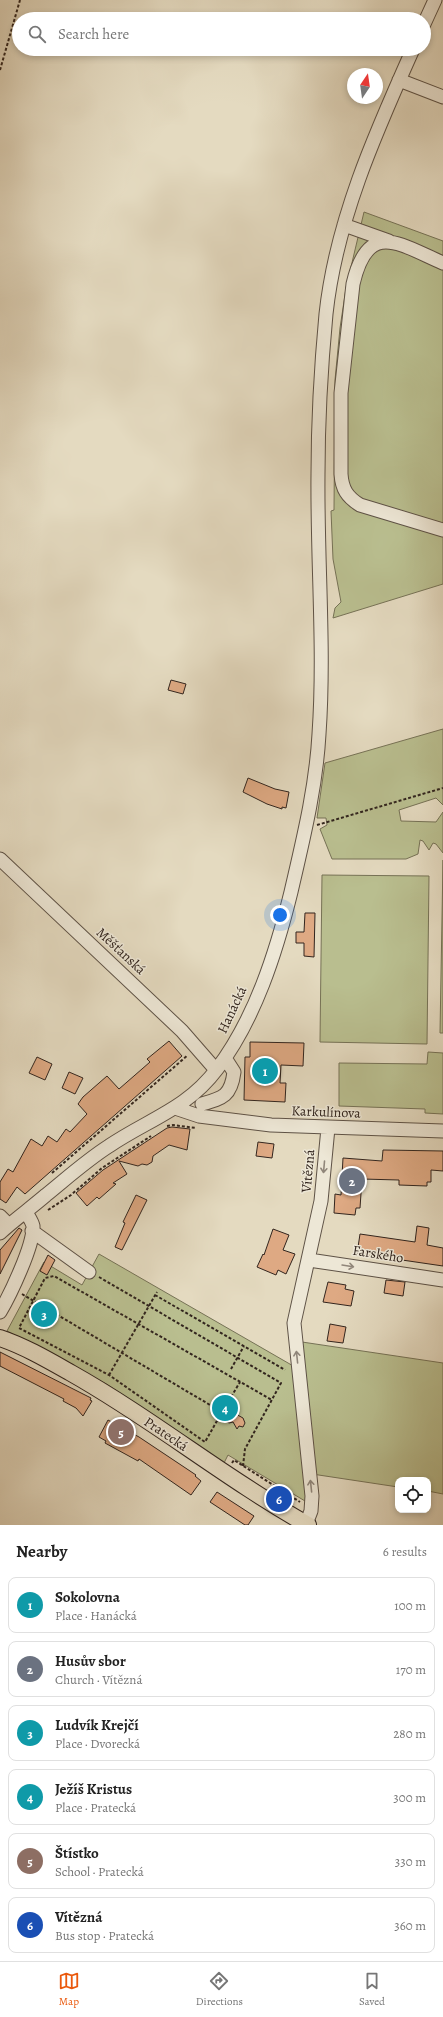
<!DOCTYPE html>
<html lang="en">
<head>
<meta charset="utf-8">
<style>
  :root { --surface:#fff; --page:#f2f2f2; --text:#222; --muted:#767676; --line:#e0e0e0; --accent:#ea580c }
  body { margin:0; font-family:Alegreya,serif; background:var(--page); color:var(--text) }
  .controls { position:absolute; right:12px; bottom:12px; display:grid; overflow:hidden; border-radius:8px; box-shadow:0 2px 6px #0003 }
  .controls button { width:36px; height:36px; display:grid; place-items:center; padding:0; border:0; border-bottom:1px solid var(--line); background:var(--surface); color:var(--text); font:20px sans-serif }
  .compass { position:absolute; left:347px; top:68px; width:36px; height:36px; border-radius:50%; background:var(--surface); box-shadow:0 2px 6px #0003; rotate:13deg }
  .you { position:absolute; left:280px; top:915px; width:14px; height:14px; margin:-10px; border:3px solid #fff; border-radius:50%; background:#1a73e8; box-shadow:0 0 0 6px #1a73e833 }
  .badge { display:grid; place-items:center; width:26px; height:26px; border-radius:50%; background:var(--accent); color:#fff; font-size:13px; font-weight:700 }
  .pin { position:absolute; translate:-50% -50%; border:2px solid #fff; box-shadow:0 1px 4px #0006 }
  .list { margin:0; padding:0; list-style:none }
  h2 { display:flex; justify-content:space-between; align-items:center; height:52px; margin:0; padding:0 16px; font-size:17px }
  h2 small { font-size:13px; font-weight:400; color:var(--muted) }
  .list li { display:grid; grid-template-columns:26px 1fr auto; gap:12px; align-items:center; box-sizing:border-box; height:56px; margin:0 8px 8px; padding:0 8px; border:1px solid var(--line); border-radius:8px }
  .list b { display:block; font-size:15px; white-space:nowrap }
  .list p { margin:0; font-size:13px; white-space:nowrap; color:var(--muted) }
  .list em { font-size:13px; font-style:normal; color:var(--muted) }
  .icon { flex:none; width:22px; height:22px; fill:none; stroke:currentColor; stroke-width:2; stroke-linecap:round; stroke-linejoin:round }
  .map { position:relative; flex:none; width:443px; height:1525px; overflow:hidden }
  .search { position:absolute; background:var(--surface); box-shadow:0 2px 6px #0003; left:12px; right:12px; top:12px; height:44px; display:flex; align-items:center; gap:10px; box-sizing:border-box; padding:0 14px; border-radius:22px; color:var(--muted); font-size:15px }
  .sheet { height:436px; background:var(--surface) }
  nav { display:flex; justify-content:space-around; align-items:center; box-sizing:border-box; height:56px; border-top:1px solid var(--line); background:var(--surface); font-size:11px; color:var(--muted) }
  nav a { display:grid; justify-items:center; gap:2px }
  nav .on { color:var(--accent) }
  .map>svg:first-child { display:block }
  .green { fill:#b9be8f; stroke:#767256 }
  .building { fill:#dea983; stroke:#32251e }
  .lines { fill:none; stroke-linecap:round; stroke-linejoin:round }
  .minor-casing { stroke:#5e5246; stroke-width:15 }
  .major-casing { stroke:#32251e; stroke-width:18 }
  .path { stroke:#32251e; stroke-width:2; stroke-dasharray:3 2; stroke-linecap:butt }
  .minor { stroke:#ede7d6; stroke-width:13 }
  .major { stroke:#e4dac0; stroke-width:16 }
  .oneway { stroke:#90867a }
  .labels { text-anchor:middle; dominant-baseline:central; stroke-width:3; stroke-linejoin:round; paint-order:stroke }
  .street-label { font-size:14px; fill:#32251e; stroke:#ede7d6 }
</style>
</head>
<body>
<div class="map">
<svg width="443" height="1525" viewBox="0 0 443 1525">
  <rect width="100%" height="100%" fill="#e4dac0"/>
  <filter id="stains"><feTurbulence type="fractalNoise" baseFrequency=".005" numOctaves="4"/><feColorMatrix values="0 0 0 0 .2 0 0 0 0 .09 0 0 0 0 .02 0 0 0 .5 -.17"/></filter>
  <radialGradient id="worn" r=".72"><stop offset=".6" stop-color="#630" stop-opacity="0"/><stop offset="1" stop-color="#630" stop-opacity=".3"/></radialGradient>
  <path class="green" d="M 364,212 L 443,241 L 443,584 L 333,618 L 335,608 L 341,602 L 333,559 L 331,511 L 334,510 L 335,380 L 340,328 L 346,288 Z
    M 443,729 L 443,805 L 436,798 L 399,810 L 401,821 L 436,822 L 443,812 L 443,853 L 436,844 L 433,843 L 429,850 L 423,841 L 420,840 L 418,854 L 406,859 L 332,859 L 320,829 L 327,825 L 326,818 L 317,818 L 325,763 Z
    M 443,860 L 443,1033 L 440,1033 Z
    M 322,875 L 429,876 L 427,1044 L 320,1042 Z
    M 428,1052 L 443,1053 L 443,1114 L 425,1113 L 425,1109 L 339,1106 L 339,1063 L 427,1064 Z
    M 99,1254 L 295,1367 L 309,1498 L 305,1501 L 228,1455 L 224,1463 L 108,1385 L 7,1331 L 44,1262 L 82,1285 Z
    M 302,1342 L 443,1363 L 443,1494 L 428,1491 L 428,1480 L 398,1480 L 398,1487 L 312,1474 Z"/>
  <path class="building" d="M 171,680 L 186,684 L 183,694 L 168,690 Z
    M 248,778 L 275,789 L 289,792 L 286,808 L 282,807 L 282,809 L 267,804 L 243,792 Z
    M 305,913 L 315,913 L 314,957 L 304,956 L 304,943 L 296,943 L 296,932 L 304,932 Z
    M 169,1041 L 182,1056 L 25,1194 L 17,1187 L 6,1203 L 0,1199 L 0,1182 L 8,1169 L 13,1172 L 31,1139 L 42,1146 L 48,1136 L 57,1142 L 66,1129 L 70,1132 L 87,1114 L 78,1104 L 83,1097 L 107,1076 L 119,1089 L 150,1062 L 147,1059 Z
    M 250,1042 L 304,1043 L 303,1066 L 281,1065 L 280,1083 L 286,1083 L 285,1102 L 244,1100 L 245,1057 L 250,1057 Z
    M 37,1057 L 52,1064 L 45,1080 L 29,1073 Z
    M 69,1072 L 83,1078 L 75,1094 L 62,1088 Z
    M 172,1127 L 190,1129 L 187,1150 L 169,1145 L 153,1156 L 152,1162 L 147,1165 L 142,1164 L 138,1166 L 119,1161 L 127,1174 L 113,1183 L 116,1184 L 99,1199 L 97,1197 L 87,1206 L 76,1193 L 103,1170 L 167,1128 Z
    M 258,1142 L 274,1144 L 272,1158 L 256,1156 Z
    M 383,1150 L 443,1151 L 443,1171 L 431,1170 L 431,1182 L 427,1182 L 427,1186 L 399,1185 L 399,1180 L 362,1179 L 360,1208 L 356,1208 L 355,1215 L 334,1213 L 335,1194 L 341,1195 L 343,1158 L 382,1161 Z
    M 136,1195 L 147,1200 L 122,1250 L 115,1247 L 125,1223 L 123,1222 Z
    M 417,1226 L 429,1228 L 427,1245 L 443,1248 L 443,1266 L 402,1260 L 402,1257 L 384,1254 L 383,1258 L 357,1254 L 360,1234 L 415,1242 Z
    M 19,1228 L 22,1230 L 0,1274 L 0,1250 Z
    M 273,1229 L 289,1235 L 283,1250 L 295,1254 L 286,1274 L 278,1270 L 276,1275 L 257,1267 L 263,1254 L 264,1255 Z
    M 48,1255 L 55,1260 L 47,1275 L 40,1271 Z
    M 386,1280 L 405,1282 L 403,1296 L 384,1293 Z
    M 328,1282 L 346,1285 L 345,1289 L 354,1291 L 351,1306 L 323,1302 Z
    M 330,1324 L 346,1327 L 343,1343 L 327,1341 Z
    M 0,1352 L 91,1398 L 90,1400 L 92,1401 L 83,1416 L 76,1408 L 63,1401 L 64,1399 L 0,1366 Z
    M 223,1407 L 243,1418 L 245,1423 L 243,1427 L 239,1426 L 237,1429 L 233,1422 L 229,1423 L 220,1417 L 225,1409 Z
    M 108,1420 L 139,1437 L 196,1475 L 195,1476 L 201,1481 L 191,1495 L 139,1459 L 138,1461 L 105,1443 L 106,1441 L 99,1437 Z
    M 217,1492 L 254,1516 L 248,1525 L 245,1525 L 210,1502 Z"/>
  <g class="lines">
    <defs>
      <path id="minor" d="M 424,24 L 435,0
        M 399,80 L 443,97
        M 344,225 L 389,241
        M 443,263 C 399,244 368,219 353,284 L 341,393 L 341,474 C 342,489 347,497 360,505 L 443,530
        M 0,859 L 182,1031 L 216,1070
        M 202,1104 C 223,1098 231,1096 234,1072 L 225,1058
        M 175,1108 L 199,1116 L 271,1125 L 443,1131
        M 0,1216 L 9,1225
        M 32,1231 L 89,1272
        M 0,1233 C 14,1220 31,1208 46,1195 C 67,1178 87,1160 109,1146 C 149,1119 187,1109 217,1069 C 255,1019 276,953 291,892 C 303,840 316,788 319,734 C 325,648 317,561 318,474 C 318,421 321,367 326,314 C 336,221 375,134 413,49
        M 309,1260 L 443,1280
        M 0,1312 C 10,1295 34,1245 33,1226 C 32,1221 28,1216 26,1212
        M 306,1524 L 311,1511 L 312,1496 L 294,1323 L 321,1201 L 328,1128"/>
      <path id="major" d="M 0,1338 C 24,1346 48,1360 71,1373 C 153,1419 226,1479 308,1525"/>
    </defs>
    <use href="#minor" class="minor-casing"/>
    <use href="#major" class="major-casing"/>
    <path class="path" d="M 0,70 L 20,0
      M 317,825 L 443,788
      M 167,1126 L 173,1125 L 196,1128
      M 52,1173 L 188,1055
      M 48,1210 L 71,1195 L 102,1168 L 151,1136
      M 99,1277 L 281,1383 L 245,1449 L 243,1466
      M 22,1294 L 222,1412 L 240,1382
      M 155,1295 L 285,1370
      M 231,1369 L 244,1346
      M 109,1375 L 157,1292
      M 222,1412 L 205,1442 L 109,1375 L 19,1328 L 45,1278 L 54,1276 L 272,1400
      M 232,1463 L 234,1460 L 300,1502"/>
    <use href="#minor" class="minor"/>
    <use href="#major" class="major"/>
  </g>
  <defs><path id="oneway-shaft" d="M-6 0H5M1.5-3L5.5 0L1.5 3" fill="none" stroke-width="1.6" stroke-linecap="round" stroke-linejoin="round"/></defs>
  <g class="oneway">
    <use href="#oneway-shaft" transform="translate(324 1167) rotate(95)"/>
    <use href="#oneway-shaft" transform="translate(348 1266) rotate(9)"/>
    <use href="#oneway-shaft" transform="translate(297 1357) rotate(-96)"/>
    <use href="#oneway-shaft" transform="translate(311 1486) rotate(-96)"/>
  </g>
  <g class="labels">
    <g class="street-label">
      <text transform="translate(121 951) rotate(43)">Měšťanská</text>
      <text transform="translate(232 1010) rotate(-65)">Hanácká</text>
      <text transform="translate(326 1112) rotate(2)">Karkulínova</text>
      <text transform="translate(308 1171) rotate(-85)">Vítězná</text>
      <text transform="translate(378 1254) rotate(9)">Farského</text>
      <text transform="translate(166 1434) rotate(34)">Pratecká</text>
    </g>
  </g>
  <rect width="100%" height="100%" filter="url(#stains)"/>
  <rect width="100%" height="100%" fill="url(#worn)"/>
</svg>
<div class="controls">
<button><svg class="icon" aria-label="locate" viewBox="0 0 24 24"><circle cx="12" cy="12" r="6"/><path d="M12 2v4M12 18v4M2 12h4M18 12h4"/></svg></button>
</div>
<svg class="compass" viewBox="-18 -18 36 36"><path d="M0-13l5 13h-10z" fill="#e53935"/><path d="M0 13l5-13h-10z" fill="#767676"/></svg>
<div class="you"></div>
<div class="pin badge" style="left:265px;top:1071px;background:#0f9aa8">1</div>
<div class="pin badge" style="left:352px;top:1181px;background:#6b7280">2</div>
<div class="pin badge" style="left:44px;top:1314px;background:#0f9aa8">3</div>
<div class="pin badge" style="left:225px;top:1408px;background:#0f9aa8">4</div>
<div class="pin badge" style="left:121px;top:1432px;background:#8d6e63">5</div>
<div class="pin badge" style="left:279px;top:1499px;background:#1a4fb4">6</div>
<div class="search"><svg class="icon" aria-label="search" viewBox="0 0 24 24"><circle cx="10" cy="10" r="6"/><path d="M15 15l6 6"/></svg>Search here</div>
</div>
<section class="sheet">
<h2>Nearby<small>6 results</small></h2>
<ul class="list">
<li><span class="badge" style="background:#0f9aa8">1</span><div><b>Sokolovna</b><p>Place · Hanácká</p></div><em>100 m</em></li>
<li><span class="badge" style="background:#6b7280">2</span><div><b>Husův sbor</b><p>Church · Vítězná</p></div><em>170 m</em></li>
<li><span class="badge" style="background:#0f9aa8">3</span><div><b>Ludvík Krejčí</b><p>Place · Dvorecká</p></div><em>280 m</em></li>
<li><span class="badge" style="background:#0f9aa8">4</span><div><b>Ježíš Kristus</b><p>Place · Pratecká</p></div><em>300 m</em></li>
<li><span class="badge" style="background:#8d6e63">5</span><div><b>Štístko</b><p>School · Pratecká</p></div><em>330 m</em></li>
<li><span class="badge" style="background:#1a4fb4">6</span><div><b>Vítězná</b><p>Bus stop · Pratecká</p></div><em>360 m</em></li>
</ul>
</section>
<nav>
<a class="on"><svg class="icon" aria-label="map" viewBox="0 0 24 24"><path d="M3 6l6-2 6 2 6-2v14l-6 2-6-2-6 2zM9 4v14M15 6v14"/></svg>Map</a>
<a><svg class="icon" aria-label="directions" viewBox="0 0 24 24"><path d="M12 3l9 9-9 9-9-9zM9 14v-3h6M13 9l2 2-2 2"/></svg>Directions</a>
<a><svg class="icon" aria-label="saved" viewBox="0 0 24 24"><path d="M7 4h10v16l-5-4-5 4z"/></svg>Saved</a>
</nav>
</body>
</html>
